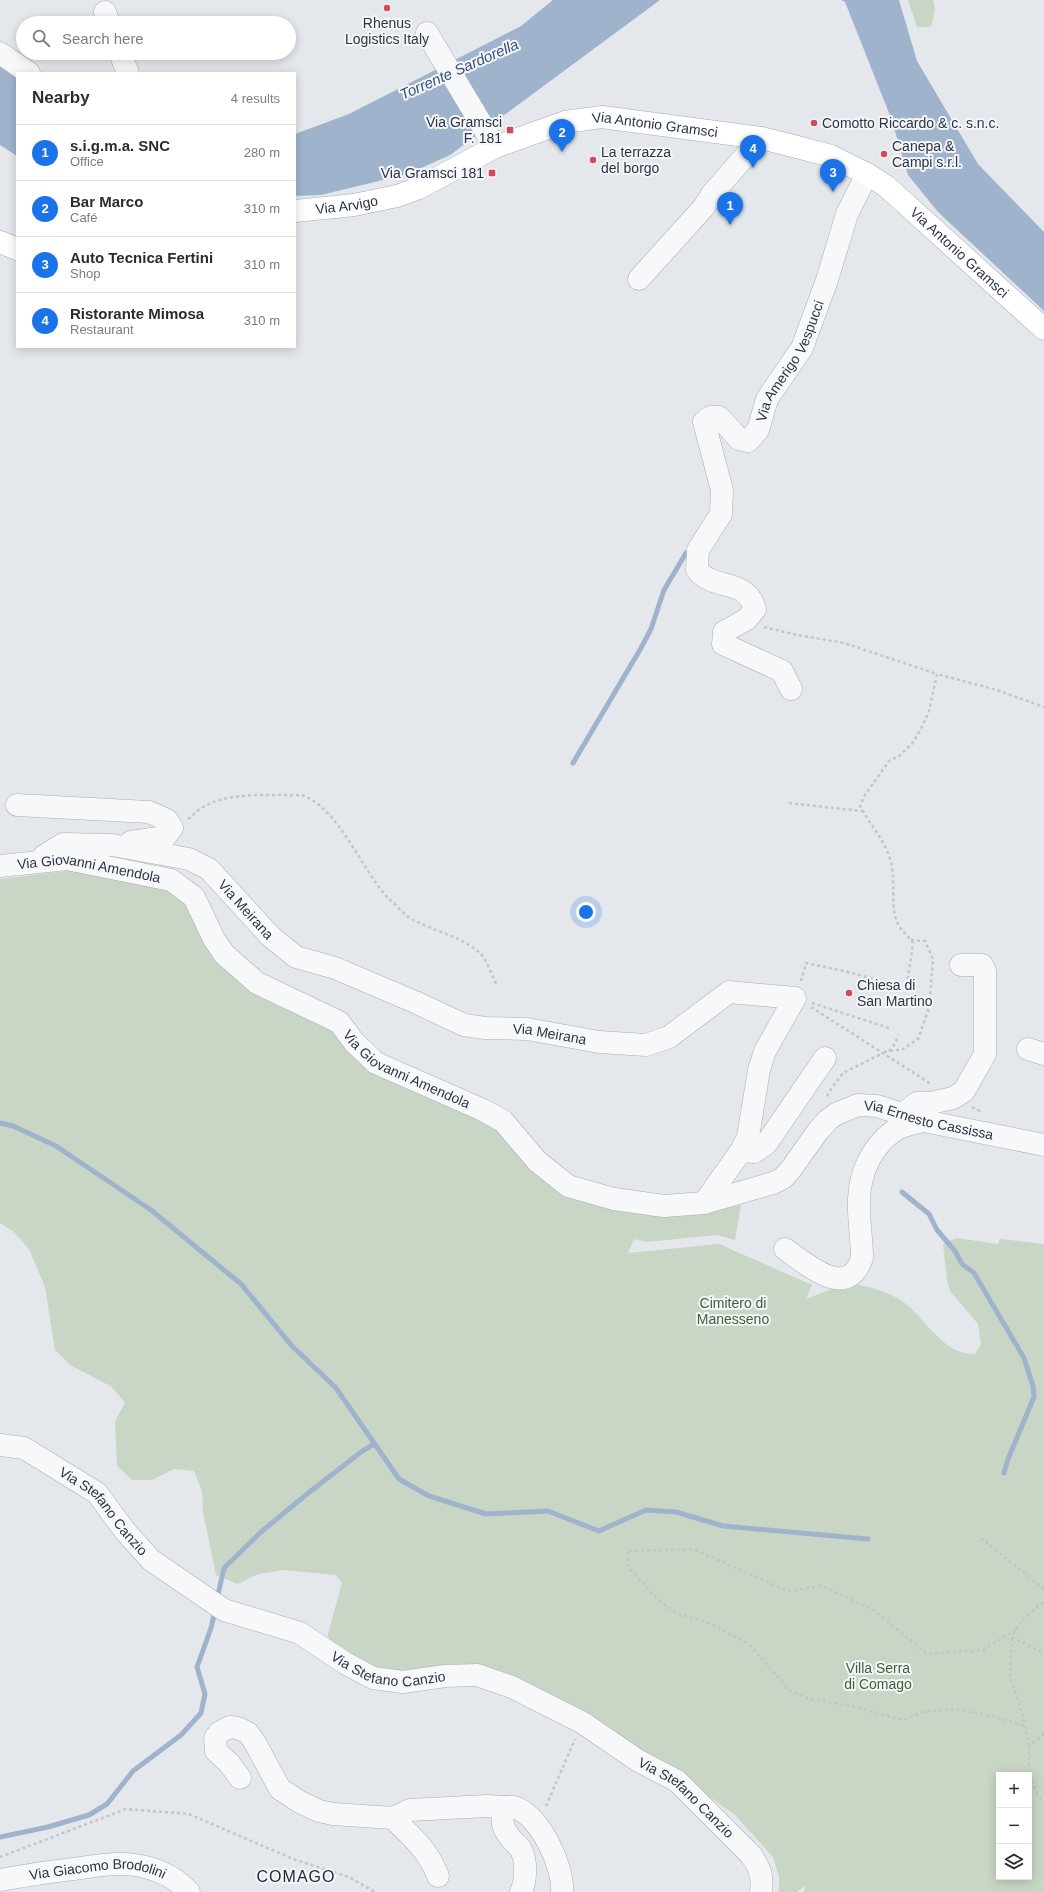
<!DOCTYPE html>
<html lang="en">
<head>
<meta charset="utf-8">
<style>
  :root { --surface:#fff; --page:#f7f7f7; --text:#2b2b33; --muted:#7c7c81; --line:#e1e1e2; --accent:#1a73e8 }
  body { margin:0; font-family:Arial,sans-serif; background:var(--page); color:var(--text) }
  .controls { position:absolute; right:12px; bottom:12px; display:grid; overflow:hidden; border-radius:0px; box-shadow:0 2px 10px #0003 }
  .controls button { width:36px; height:36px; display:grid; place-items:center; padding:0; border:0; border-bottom:1px solid var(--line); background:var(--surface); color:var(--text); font:20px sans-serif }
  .you { position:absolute; left:586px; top:912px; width:14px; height:14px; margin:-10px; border:3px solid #fff; border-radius:50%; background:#1a73e8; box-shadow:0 0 0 6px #1a73e833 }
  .badge { display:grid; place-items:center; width:26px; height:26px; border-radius:50%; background:var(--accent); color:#fff; font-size:13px; font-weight:700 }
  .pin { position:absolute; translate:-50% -33px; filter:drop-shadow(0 1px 2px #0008) }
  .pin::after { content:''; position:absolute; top:21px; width:14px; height:12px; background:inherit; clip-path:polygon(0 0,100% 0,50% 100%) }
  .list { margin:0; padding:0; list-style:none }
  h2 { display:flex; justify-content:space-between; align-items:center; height:52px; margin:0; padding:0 16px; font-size:17px }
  h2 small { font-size:13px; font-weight:400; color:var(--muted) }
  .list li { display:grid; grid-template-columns:26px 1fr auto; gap:12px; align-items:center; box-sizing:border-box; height:56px; padding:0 16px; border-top:1px solid var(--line) }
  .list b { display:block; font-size:15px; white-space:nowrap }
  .list p { margin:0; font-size:13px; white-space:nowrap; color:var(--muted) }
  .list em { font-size:13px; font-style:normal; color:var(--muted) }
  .icon { flex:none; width:22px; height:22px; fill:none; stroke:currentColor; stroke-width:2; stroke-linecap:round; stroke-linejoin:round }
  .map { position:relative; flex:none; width:1044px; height:1892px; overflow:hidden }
  .search { position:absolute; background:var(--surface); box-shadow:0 2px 10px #0003; left:16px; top:16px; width:280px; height:44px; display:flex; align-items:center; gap:10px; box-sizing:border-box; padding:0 14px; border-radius:22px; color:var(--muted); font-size:15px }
  .panel { position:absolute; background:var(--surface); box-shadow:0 2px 10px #0003; left:16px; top:72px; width:280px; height:276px; border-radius:0px }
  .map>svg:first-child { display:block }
  .green { fill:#c9d6c5; fill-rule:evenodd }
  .water { fill:#9fb4cc }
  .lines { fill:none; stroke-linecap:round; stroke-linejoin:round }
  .stream { stroke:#9fb4cc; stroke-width:5 }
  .minor-casing { stroke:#a9aeb7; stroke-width:23 }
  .major-casing { stroke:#a3abb8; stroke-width:23 }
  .path { stroke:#c2c5cb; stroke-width:2.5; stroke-dasharray:3 3; stroke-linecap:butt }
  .minor { stroke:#f7f8fa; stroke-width:22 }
  .major { stroke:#fff; stroke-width:22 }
  .poi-dot { fill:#d1495b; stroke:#f4f6f9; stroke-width:1.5 }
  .labels { text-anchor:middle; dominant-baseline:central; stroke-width:4; stroke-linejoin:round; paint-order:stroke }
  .poi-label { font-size:14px; fill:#2b3445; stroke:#f4f6f9; text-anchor:start }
  .street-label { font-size:14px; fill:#2b3445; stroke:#f4f6f9 }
  .park-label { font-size:14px; fill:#3f6138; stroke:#f4f6f9 }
  .water-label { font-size:15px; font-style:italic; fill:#34527a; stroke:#f4f6f9 }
  .quarter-label { font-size:16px; letter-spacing:1px; fill:#1d2536; stroke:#f4f6f9 }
</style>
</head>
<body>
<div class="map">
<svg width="1044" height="1892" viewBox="0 0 1044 1892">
  <rect width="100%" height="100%" fill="#e4e7ec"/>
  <path class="green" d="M 908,0 L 933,0 L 935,11 L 931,27 L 917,27 Z
    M 82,869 L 163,884 L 183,895 L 197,923 L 361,1055 L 487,1110 L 550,1183 L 697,1213 L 741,1205 L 735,1240 L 717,1235 L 647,1242 L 634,1239 L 628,1253 L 719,1244 L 812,1285 L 806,1299 L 850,1282 C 867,1287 888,1291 902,1301 C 926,1318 942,1355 975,1354 L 981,1345 L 978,1324 L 950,1291 L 947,1281 L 943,1244 L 956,1238 L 998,1244 L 1000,1239 L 1044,1244 L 1044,1892 L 804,1892 L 805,1885 L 797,1892 L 779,1892 L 779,1877 L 773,1857 L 734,1814 L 645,1752 L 550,1695 L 497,1674 L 386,1676 L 330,1645 L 328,1634 L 342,1583 L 336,1575 L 283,1570 L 258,1574 L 238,1584 L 216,1575 L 203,1512 L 202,1491 L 194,1471 L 174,1469 L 152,1480 L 132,1480 L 117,1466 L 115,1421 L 125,1403 L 112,1387 L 70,1365 L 55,1350 L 45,1287 L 29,1249 L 14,1232 L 0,1223 L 0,879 ZM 999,1775 L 1029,1775 L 1029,1877 L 999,1877 Z"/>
  <path class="water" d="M 553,0 L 660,0 L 450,155 L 408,174 L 321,195 L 295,196 L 295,134 L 349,114 L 521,26 Z
    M 841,0 L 899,0 L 917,61 L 978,164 L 1044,232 L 1044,311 L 938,212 L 908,175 L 891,118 L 845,2 Z
    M 0,64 L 17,76 L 17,156 L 0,145 Z"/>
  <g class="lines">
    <path class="stream" d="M 573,763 L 641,648 L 651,629 L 664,590 L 686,553
      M 0,1123 L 13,1126 L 56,1146 L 151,1210 L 241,1284 L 292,1346 L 336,1388 L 399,1479 L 429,1496 L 486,1514 L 548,1511 L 599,1531 L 646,1510 L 676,1512 L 723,1526 L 868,1539
      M 902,1192 L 929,1214 L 937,1230 L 955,1251 L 962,1264 L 974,1273 L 1024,1358 L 1033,1386 L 1034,1397 L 1008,1459 L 1004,1473
      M 217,1599 L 224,1568 L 261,1532 L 307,1494 L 361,1452 L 374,1444
      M 0,1837 L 48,1827 L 89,1815 L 107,1804 L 133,1771 L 181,1735 L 201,1713 L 205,1694 L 197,1667 L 211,1628 L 215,1611"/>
    <defs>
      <g id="minor">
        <path d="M 105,12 L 109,23"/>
        <path d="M 427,33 L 495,147"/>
        <path d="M 0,53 L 29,73"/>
        <path d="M 120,53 L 128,73"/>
        <path d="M 639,279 L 704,207 L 712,194 L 761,138"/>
        <path id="s1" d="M 791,689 L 782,671 L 723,644 L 724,632 L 747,619 L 755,609 C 747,578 714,591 697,570 L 698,550 L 721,514 L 722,490 L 704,422 L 710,417 L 719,417 L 739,439 L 748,441 L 758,430 L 767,399 L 802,348 L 827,280 L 847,214 L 867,174"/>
        <path d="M 17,805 L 149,812 L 167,820 L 172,828 L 165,837 L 131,842"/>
        <path id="s2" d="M 44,856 L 63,844 L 112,845 L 189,859 L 209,869 L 270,936 L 296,957 L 335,968 L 415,1002 L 464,1025 L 485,1028 L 527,1029 L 599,1042 L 646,1045 L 669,1037 L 729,992 L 795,998 L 765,1051 L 759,1070 L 748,1137 L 741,1151 L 704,1203"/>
        <path id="s3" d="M 0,866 L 67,859 L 171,880 L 194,897 L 214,939 L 224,954 L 257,983 L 339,1022 L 354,1042 L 376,1063 L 483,1110 L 503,1121 L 537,1161 L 568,1186 L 614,1199 L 664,1206 L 704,1203 L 773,1183 L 783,1178 L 791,1169 L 818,1131 L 828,1120 L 836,1114 L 858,1105 L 877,1106 L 924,1121 L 1044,1145"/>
        <path d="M 1028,1049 L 1044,1054"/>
        <path d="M 903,1114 L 917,1103 L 931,1103 L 953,1098 L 964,1091 L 985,1054 L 985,971 L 982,965 L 961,965"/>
        <path d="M 741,1151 L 754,1152 L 766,1144 L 825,1058"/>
        <path d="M 785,1249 C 808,1265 847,1301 862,1258 C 862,1238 858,1218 859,1199 C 860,1172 872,1146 895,1130 C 904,1125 914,1123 924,1121"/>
        <path id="s4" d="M 0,1445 L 24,1448 L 97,1493 L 125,1531 L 151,1560 L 224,1610 L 300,1633 L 345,1663 L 373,1678 L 403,1682 L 445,1676 L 477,1675 L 512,1687 L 583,1723 L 637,1760 L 677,1781 L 751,1855 C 760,1868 763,1876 761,1892"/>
        <path d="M 240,1778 L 229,1763 L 216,1751 L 215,1738 L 220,1732 L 230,1727 L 238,1728 L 248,1733 L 254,1741 L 280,1789 L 300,1802 L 319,1811 L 333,1814 L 393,1818 L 410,1810 L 487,1806 L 505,1807"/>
        <path d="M 393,1818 C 412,1837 429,1851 438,1876"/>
        <path id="s5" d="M 0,1880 C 27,1875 54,1871 81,1868 C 101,1865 125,1861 145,1867 C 162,1871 177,1879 189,1892"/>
        <path d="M 521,1892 C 526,1881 527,1861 521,1850 C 520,1847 517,1845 515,1843 C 504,1831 499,1823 505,1807 C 508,1807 512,1806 514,1807 C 540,1815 564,1867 562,1892"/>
      </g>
      <g id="major">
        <path id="s6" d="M 295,211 L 354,205 L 397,196 L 419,188 L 495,147 L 565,122 L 602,117 L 761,138 L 797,147 L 831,156 L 867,174 L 886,186 L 1044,329"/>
        <path d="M 0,242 L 17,249"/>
      </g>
    </defs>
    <use href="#minor" class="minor-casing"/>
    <use href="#major" class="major-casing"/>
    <path class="path" d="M 764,627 L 797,635 L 844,643 L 937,674
      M 789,803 L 862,811
      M 188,819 C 194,815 198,809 205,806 C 232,791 272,796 302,795 C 339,808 362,871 389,899 C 395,904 401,911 407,916 C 428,930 460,935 480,953 C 486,959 493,977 497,986
      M 801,981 L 806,963 L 848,972 L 901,986
      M 907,985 L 913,943 C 909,936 901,931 898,924 C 889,906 897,879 890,859 C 884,839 870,825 860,806 L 865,795 L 889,761 L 899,756 L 912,744 L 923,725 L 929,711 L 937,674 L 997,690 L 1044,707
      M 812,1003 L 889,1028
      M 811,1007 L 931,1084
      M 889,1051 L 895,1044 L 898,1035
      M 884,1052 L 903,1049 L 918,1039 L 929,1008 L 933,959 L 925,941 L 911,940
      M 827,1096 L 831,1089 L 843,1073 L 885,1052
      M 972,1107 L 982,1112
      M 981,1538 L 1044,1589
      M 1016,1630 L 983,1650 L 927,1654 L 874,1610 L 822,1586 L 788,1591 L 693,1549 L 627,1551 L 629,1568 L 655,1597 L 678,1614 L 712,1624 L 749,1644 L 790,1691 L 807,1698 L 855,1707 L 903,1720 L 923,1712 L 955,1709 L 984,1714 L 1025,1726
      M 1012,1637 L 1044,1653
      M 1044,1734 L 1029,1746 C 1028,1766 1030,1786 1044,1802
      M 1029,1746 L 1023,1716 L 1010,1675 L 1012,1637 L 1022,1620 L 1044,1601
      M 546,1806 L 575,1739
      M 0,1857 L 126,1809 L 189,1814 L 293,1859 L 349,1877 L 375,1892"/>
    <use href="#minor" class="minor"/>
    <use href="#major" class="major"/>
  </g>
  <g class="poi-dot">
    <circle cx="387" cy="8" r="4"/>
    <circle cx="814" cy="123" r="4"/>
    <rect x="506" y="126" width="8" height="8" rx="2"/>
    <circle cx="884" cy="154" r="4"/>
    <circle cx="593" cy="160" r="4"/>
    <rect x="488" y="169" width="8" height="8" rx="2"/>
    <circle cx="849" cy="993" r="4"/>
  </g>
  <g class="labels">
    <g class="poi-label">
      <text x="387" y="23" text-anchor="middle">Rhenus<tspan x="387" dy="16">Logistics Italy</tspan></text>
      <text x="502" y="122" text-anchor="end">Via Gramsci<tspan x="502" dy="16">F. 181</tspan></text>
      <text x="822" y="123">Comotto Riccardo &amp; c. s.n.c.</text>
      <text x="892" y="146">Canepa &amp;<tspan x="892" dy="16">Campi s.r.l.</tspan></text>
      <text x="601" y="152">La terrazza<tspan x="601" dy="16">del borgo</tspan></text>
      <text x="484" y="173" text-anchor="end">Via Gramsci 181</text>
      <text x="857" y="985">Chiesa di<tspan x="857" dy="16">San Martino</tspan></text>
    </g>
    <g class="street-label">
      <text stroke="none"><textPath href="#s6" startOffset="378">Via Antonio Gramsci</textPath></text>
      <text stroke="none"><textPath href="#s6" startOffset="52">Via Arvigo</textPath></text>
      <text stroke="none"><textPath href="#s6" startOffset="719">Via Antonio Gramsci</textPath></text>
      <text stroke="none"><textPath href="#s1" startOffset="514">Via Amerigo Vespucci</textPath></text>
      <text stroke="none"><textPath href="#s3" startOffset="90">Via Giovanni Amendola</textPath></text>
      <text stroke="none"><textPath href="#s2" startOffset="227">Via Meirana</textPath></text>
      <text stroke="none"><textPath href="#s2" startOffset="564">Via Meirana</textPath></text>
      <text stroke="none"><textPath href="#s3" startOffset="486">Via Giovanni Amendola</textPath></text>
      <text stroke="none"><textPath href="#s3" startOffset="1090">Via Ernesto Cassissa</textPath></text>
      <text stroke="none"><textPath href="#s4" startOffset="127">Via Stefano Canzio</textPath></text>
      <text stroke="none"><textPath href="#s4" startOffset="463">Via Stefano Canzio</textPath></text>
      <text stroke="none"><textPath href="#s4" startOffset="799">Via Stefano Canzio</textPath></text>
      <text stroke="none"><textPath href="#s5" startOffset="99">Via Giacomo Brodolini</textPath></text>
    </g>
    <g class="park-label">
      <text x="733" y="1303">Cimitero di<tspan x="733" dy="16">Manesseno</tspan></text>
      <text x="878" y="1668">Villa Serra<tspan x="878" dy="16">di Comago</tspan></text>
    </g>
    <g class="water-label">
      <text transform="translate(459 69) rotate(-24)">Torrente Sardorella</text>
    </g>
    <g class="quarter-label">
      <text x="296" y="1876">COMAGO</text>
    </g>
  </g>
</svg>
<div class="controls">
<button>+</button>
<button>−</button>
<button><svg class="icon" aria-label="layers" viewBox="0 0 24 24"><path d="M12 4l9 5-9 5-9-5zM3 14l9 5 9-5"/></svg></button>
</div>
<div class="you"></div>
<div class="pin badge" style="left:730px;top:225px">1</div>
<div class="pin badge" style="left:562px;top:152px">2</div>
<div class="pin badge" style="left:833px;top:192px">3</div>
<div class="pin badge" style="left:753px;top:168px">4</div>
<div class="search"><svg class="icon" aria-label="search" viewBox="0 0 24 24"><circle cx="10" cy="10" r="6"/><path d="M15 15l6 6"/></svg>Search here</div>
<section class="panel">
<h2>Nearby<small>4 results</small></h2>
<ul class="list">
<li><span class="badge">1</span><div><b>s.i.g.m.a. SNC</b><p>Office</p></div><em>280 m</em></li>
<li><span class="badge">2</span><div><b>Bar Marco</b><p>Café</p></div><em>310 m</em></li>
<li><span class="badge">3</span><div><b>Auto Tecnica Fertini</b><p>Shop</p></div><em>310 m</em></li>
<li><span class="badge">4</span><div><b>Ristorante Mimosa</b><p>Restaurant</p></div><em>310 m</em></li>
</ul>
</section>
</div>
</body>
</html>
